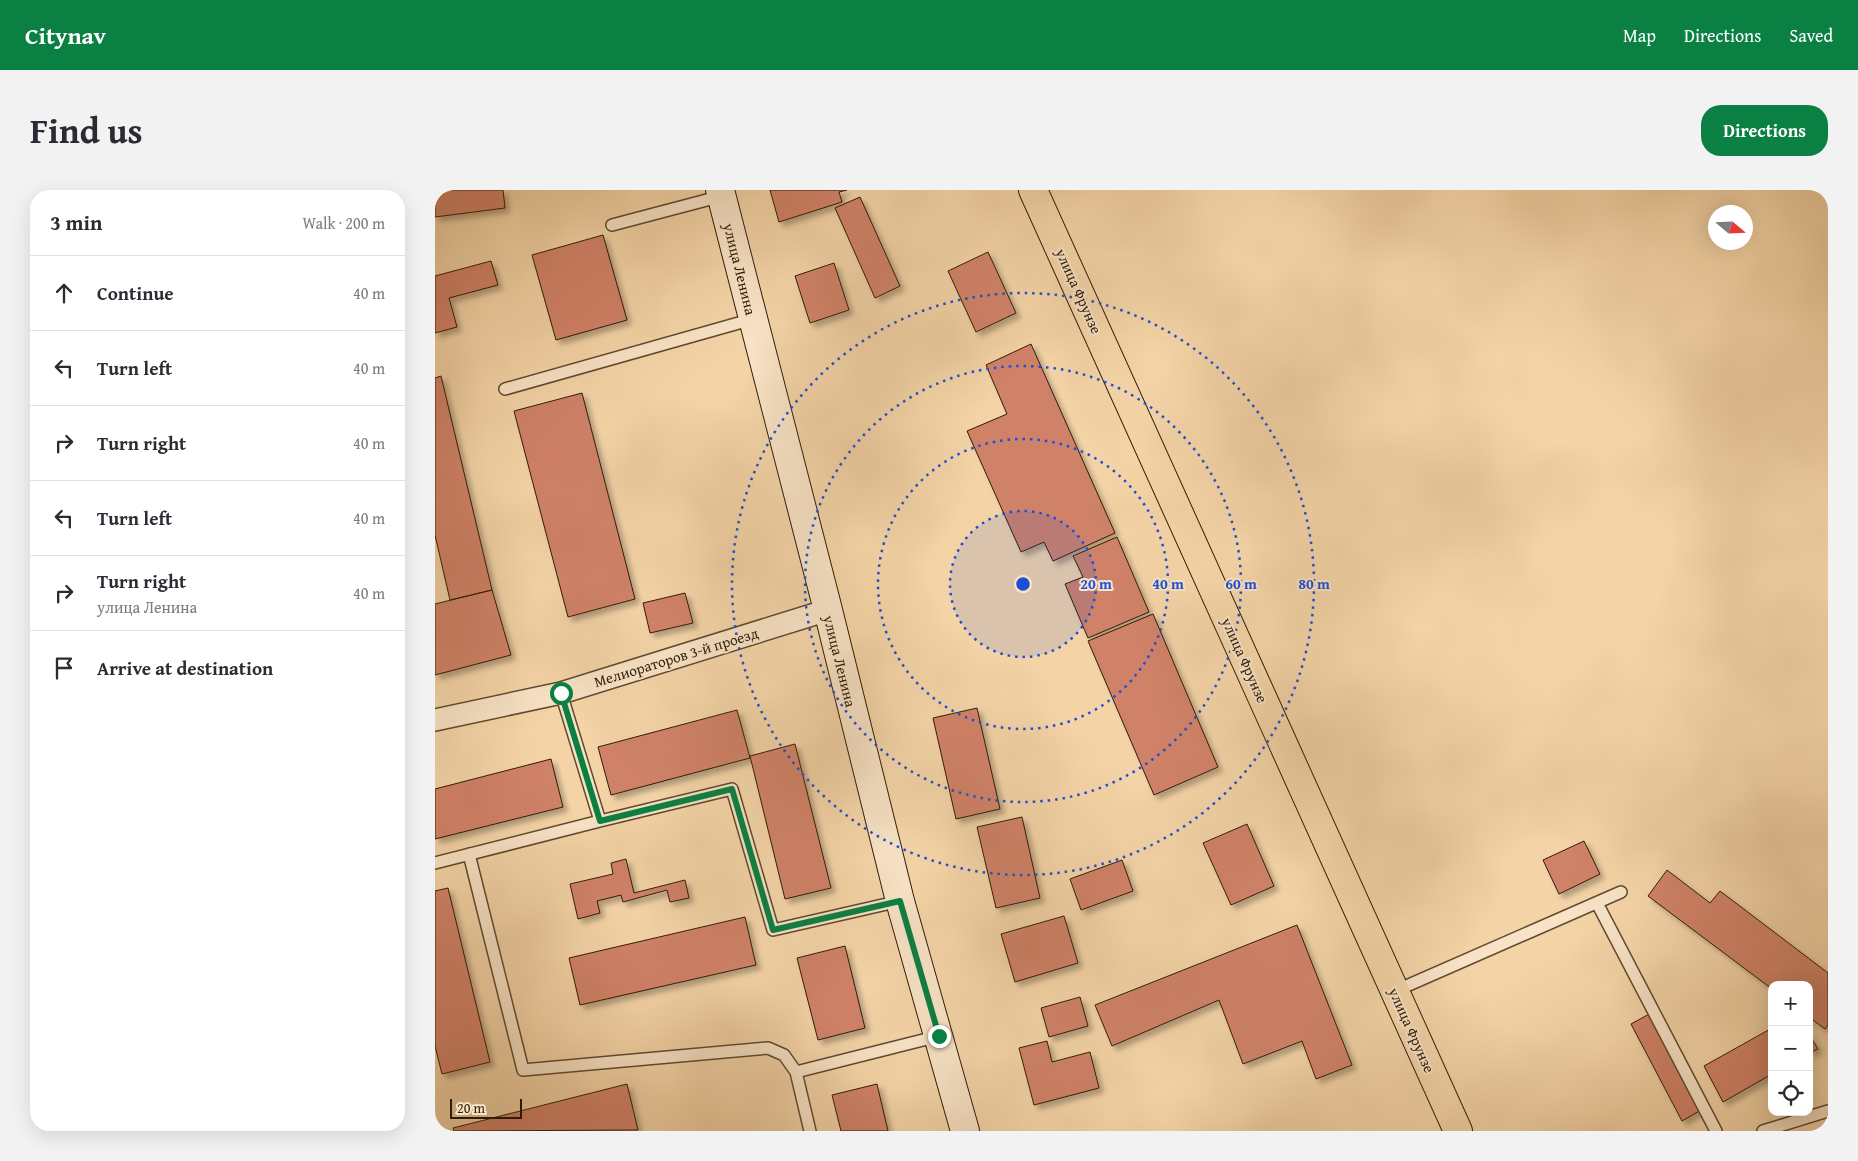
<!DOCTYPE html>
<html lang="en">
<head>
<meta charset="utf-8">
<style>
  :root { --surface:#fff; --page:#f2f2f3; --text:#2b2b33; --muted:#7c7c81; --line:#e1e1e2; --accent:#0b8043 }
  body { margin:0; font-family:"Gentium Book Plus",serif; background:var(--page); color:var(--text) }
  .controls { position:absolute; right:15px; bottom:15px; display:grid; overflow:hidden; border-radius:10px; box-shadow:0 5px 20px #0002 }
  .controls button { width:45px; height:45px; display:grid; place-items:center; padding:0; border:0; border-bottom:1px solid var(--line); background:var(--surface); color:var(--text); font:25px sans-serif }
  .compass { position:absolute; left:1273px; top:15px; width:45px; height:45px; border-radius:50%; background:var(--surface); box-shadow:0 5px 20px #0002; rotate:109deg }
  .scale { position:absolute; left:15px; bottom:12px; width:72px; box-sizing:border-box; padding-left:5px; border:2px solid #2f1c08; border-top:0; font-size:14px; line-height:18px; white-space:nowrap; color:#2f1c08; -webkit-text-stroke:4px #f8e3c6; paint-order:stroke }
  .stop { position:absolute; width:15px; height:15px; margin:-11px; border:4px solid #0b8043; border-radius:50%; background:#fff }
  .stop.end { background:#0b8043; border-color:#fff; box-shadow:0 1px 5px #0008 }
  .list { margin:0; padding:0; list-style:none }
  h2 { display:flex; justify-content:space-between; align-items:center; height:65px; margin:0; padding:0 20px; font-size:21px }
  h2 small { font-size:16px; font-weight:400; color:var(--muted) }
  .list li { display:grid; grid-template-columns:32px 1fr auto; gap:15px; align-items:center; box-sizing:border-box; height:75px; padding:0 20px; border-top:1px solid var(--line) }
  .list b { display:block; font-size:19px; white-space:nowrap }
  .list p { margin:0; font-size:16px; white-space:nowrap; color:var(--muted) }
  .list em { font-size:16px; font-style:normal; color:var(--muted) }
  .icon { flex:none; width:28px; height:28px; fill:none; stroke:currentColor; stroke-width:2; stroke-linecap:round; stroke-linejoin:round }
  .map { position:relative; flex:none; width:1393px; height:941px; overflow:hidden; border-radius:20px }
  header { display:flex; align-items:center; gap:30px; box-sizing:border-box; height:70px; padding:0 25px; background:var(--accent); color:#fff }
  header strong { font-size:24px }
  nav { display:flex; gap:28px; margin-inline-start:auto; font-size:18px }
  .intro { display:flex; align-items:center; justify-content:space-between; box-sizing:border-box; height:120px; padding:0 30px }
  h1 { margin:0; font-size:35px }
  .button { padding:12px 22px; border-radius:20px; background:var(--accent); color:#fff; font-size:18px; font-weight:700 }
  main { display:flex; gap:30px; padding:0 30px }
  aside { flex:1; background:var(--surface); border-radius:20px; box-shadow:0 5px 20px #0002 }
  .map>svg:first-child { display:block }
  .building { fill:#d08268; stroke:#2f1c08; filter:url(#shadow) }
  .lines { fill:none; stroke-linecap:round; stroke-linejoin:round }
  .lane-casing { stroke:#604a30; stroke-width:14 }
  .street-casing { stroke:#604a30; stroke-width:24 }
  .secondary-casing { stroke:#2f1c08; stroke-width:30 }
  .primary-casing { stroke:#2f1c08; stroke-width:30 }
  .lane { stroke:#f8e3c6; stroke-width:11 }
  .street { stroke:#f8e3c6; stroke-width:21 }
  .secondary { stroke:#f8e3c6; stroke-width:28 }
  .primary { stroke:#f4d4a7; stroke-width:28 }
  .route { stroke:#0b8043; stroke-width:6 }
  .ring { fill:none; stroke:#1d4ed8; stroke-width:2.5; stroke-dasharray:2.5 5 }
  .labels { text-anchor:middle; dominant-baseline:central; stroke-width:4; stroke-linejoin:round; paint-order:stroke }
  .street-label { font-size:15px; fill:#2f1c08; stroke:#f8e3c6 }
  .centre { fill:#1d4ed8; stroke:#f8e3c6; stroke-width:2.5 }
  .ring-label { font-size:15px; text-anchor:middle; font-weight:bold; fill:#1d4ed8; stroke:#f8e3c6; stroke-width:4; stroke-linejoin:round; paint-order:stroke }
</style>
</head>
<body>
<header>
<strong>Citynav</strong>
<nav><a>Map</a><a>Directions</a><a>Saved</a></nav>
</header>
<div class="intro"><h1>Find us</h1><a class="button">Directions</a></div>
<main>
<aside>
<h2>3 min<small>Walk · 200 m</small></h2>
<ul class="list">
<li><svg class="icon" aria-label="ahead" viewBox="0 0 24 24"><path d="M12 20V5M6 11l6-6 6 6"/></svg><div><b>Continue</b></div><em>40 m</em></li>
<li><svg class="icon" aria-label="left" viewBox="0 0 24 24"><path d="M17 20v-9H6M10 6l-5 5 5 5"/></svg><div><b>Turn left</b></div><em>40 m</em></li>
<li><svg class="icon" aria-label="right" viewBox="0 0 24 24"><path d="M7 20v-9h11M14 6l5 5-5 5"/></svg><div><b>Turn right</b></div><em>40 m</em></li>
<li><svg class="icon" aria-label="left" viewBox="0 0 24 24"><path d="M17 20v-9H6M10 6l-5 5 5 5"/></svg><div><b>Turn left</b></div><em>40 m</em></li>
<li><svg class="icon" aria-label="right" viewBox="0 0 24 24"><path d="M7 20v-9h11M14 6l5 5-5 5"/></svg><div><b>Turn right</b><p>улица Ленина</p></div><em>40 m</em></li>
<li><svg class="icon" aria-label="arrive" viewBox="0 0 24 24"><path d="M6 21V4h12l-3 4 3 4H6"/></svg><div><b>Arrive at destination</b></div></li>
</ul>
</aside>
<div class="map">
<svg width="1393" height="941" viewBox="0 0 1393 941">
  <defs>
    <filter id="shadow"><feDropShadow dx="4.5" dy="4.5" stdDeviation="2.5" flood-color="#0004"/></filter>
  </defs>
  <rect width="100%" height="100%" fill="#f4d4a7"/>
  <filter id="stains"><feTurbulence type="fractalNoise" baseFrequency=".004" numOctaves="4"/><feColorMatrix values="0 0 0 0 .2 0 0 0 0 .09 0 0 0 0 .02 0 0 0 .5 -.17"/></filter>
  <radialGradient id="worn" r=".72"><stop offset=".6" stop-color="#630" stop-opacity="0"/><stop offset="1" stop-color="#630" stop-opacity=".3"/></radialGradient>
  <path class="building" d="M 0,0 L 68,0 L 70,18 L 0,27 Z
    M 335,0 L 412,0 L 404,2 L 407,12 L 344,32 Z
    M 425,7 L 465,96 L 440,108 L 400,18 Z
    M 168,45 L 192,130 L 121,150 L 97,65 Z
    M 553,62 L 581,123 L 541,142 L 513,81 Z
    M 56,71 L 63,95 L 14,108 L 22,137 L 0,143 L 0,86 Z
    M 399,73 L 414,120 L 375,133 L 360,86 Z
    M 596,154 L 680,343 L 618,371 L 609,352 L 586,362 L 532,241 L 572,224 L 551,175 Z
    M 6,186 L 57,400 L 15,410 L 0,345 L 0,188 Z
    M 147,203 L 200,409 L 133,427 L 79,221 Z
    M 682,347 L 714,422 L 653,448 L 630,394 L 648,387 L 638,366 Z
    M 57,400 L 76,465 L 0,485 L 0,414 Z
    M 250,403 L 258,433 L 215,443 L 208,413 Z
    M 718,424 L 783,577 L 719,605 L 653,451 Z
    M 542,518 L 565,619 L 521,629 L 498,528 Z
    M 302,520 L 315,568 L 176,605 L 163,557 Z
    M 360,554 L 396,698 L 350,709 L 315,566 Z
    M 116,569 L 128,617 L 0,649 L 0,599 Z
    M 587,627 L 605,708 L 561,718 L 542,637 Z
    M 812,634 L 839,696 L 796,715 L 768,653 Z
    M 1149,651 L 1165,684 L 1124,704 L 1108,670 Z
    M 191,669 L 199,703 L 250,690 L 254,708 L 235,712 L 232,700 L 188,712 L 186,705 L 162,711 L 165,723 L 143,729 L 135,694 L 178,684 L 176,673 Z
    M 687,670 L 698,701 L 646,720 L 635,689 Z
    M 1232,680 L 1275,713 L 1285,701 L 1393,783 L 1393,835 L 1390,839 L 1374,827 L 1374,795 L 1337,795 L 1337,799 L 1213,706 Z
    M 13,698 L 55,872 L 7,884 L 0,856 L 0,701 Z
    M 629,726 L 643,773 L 580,792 L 566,744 Z
    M 310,727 L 321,775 L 145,815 L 134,768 Z
    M 862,735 L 917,875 L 881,889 L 867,851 L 808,874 L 784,810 L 677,856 L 660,815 Z
    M 410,756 L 430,838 L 383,850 L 362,768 Z
    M 645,807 L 653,836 L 614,847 L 606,818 Z
    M 1216,823 L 1266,920 L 1247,931 L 1196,834 Z
    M 1337,838 L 1337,884 L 1288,912 L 1269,876 Z
    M 1374,844 L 1383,859 L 1374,863 Z
    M 612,851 L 617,872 L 655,862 L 664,898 L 599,915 L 584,858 Z
    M 192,894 L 203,940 L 19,941 L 18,938 Z
    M 442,894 L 453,941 L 406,941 L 397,905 Z"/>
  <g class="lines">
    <defs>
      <path id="lane" d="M 177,35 L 287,6
        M 70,199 L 318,129
        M 165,631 L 297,599 L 338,740 L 465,711
        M 34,664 L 88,880 L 333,858 L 349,865 L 361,882
        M 0,673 L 165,631 L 126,503
        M 1162,713 L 1281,941
        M 960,801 L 1186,702
        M 375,941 L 361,882 L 504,846
        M 1328,941 L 1393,921"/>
      <path id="street" d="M 0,530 L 126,503 L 393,420"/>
      <path id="secondary" d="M 285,0 L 393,420 L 465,711 L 530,941"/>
      <path id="primary" d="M 598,0 L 1023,941"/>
    </defs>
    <use href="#lane" class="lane-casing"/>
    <use href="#street" class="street-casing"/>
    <use href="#secondary" class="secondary-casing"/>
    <use href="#primary" class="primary-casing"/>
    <use href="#lane" class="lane"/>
    <use href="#street" class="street"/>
    <use href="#secondary" class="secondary"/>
    <use href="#primary" class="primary"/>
  </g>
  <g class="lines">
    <path class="route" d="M 126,503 L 165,631 L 297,599 L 338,740 L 465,711 L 504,846"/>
  </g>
  <circle cx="588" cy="394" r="73" fill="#1d4ed8" fill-opacity=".12"/>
  <g class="ring">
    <circle cx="588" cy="394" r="73"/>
    <circle cx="588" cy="394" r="145"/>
    <circle cx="588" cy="394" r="218"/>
    <circle cx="588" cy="394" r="291"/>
  </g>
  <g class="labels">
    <g class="street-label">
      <text transform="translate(305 79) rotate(76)">улица Ленина</text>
      <text transform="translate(644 101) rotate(66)">улица Фрунзе</text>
      <text transform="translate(241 467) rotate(-17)">Мелиораторов 3-й проезд</text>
      <text transform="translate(810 470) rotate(66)">улица Фрунзе</text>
      <text transform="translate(405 471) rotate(76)">улица Ленина</text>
      <text transform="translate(977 840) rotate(66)">улица Фрунзе</text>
    </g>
  </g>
  <circle cx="588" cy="394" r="8" class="centre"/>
  <g class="ring-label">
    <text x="661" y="399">20 m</text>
    <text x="733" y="399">40 m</text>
    <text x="806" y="399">60 m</text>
    <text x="879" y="399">80 m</text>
  </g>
  <rect width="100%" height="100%" filter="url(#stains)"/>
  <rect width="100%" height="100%" fill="url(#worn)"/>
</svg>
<div class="controls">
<button>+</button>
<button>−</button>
<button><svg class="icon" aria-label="locate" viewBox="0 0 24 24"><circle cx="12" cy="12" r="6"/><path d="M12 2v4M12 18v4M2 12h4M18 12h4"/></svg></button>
</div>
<svg class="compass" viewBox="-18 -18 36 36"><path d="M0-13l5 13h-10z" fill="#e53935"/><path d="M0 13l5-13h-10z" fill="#7c7c81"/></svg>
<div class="scale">20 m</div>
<div class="stop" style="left:126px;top:503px"></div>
<div class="stop end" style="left:504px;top:846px"></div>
</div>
</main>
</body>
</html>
